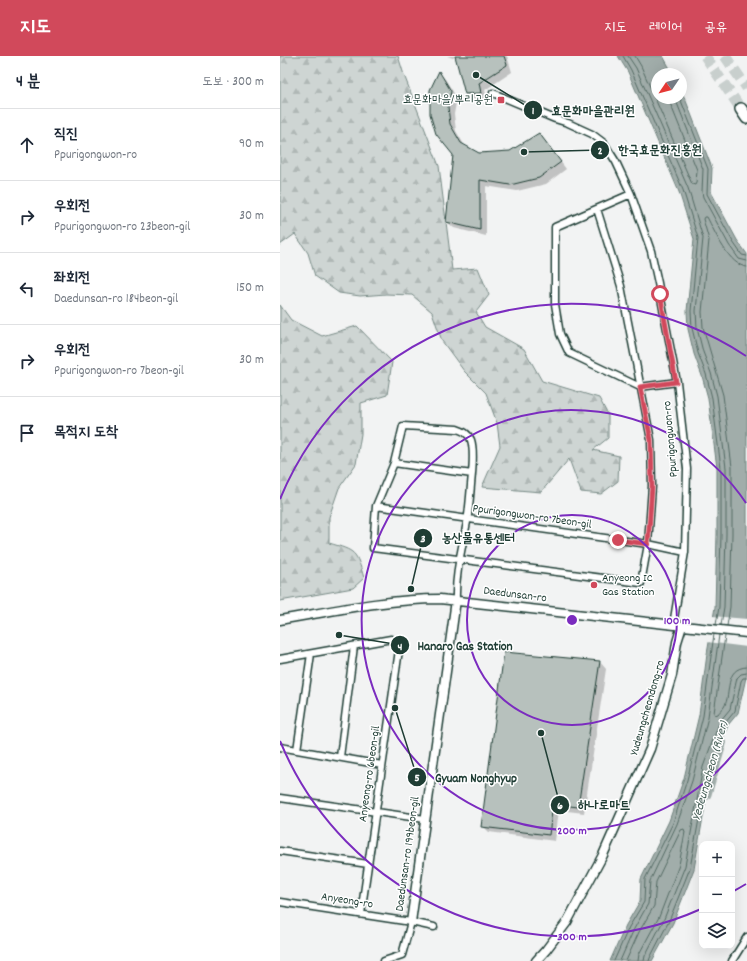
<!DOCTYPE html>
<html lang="ko">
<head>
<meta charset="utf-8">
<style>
  :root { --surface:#fff; --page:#f6f6f7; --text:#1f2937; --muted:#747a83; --line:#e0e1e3; --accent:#d1495b }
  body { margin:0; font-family:Dekko,"Poor Story",sans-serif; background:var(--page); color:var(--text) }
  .controls { position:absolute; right:12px; bottom:12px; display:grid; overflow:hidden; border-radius:8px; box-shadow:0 4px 16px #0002 }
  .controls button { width:36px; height:36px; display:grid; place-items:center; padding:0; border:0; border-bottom:1px solid var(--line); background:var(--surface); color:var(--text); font:20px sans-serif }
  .compass { position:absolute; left:371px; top:12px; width:36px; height:36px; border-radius:50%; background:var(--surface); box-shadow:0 4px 16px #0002; rotate:235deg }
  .stop { position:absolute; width:12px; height:12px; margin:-9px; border:3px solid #d1495b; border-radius:50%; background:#fff }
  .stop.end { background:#d1495b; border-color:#fff; box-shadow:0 1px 4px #0008 }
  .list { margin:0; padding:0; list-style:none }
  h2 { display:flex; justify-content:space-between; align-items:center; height:52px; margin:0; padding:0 16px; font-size:17px }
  h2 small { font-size:13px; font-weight:400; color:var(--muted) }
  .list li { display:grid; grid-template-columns:26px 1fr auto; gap:12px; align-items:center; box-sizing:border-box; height:72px; padding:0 16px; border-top:1px solid var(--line) }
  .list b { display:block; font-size:15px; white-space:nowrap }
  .list p { margin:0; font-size:13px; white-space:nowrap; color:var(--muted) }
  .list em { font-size:13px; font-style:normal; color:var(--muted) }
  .icon { flex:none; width:22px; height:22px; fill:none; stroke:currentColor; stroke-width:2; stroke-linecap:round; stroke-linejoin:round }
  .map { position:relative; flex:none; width:467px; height:905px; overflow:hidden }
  header { display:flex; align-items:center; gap:24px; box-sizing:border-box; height:56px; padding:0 20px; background:var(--accent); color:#fff }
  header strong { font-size:19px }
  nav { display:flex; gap:22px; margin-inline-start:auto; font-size:14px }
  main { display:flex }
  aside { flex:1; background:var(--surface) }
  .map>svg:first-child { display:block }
  .forest { fill:url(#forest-firs); stroke:#768984 }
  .water { fill:#a1adaa; stroke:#6d807b }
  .pier { fill:#f2f3f3 }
  .shadow { fill:#0003 }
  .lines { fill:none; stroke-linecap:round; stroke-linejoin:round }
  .shore { stroke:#536a63; stroke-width:1 }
  .river { stroke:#a1adaa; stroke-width:13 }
  .building { fill:#b7c1bd; stroke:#1f3d34 }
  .highway-tunnel { stroke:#c8cfcd; stroke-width:11; stroke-dasharray:11 5.5; stroke-linecap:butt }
  .street-casing { stroke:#1f3d34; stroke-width:9 }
  .secondary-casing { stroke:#1f3d34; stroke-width:11 }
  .highway-casing { stroke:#1f3d34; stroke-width:14 }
  .street { stroke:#fff; stroke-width:6 }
  .secondary { stroke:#fff; stroke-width:8 }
  .highway { stroke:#fff; stroke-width:11 }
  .route { stroke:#d1495b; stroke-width:5 }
  .ring { fill:none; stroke:#7b2cbf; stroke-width:2 }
  .poi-dot { fill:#d1495b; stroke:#fff; stroke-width:1.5 }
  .labels { text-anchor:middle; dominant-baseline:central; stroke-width:3; stroke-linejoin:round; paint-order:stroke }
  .poi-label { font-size:12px; fill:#1f3d34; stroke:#fff; text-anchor:end }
  .street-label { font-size:12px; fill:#1f3d34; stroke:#fff }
  .water-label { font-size:13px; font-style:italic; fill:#465f57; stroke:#fff }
  .centre { fill:#7b2cbf; stroke:#fff; stroke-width:2 }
  .ring-label { font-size:12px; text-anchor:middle; font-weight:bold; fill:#7b2cbf; stroke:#fff; stroke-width:3; stroke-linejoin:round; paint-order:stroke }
  .leader { fill:none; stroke:#1f3d34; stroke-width:1.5 }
  .callout-dot { fill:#1f3d34; stroke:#fff; stroke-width:1.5 }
  .mark-label { font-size:12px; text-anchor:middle; font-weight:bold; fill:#fff }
  .callout-label { font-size:13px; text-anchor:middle; font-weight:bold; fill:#1f3d34; stroke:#fff; stroke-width:3; stroke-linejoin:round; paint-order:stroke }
</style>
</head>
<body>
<header>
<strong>지도</strong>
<nav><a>지도</a><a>레이어</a><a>공유</a></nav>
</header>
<main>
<aside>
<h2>4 분<small>도보 · 300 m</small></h2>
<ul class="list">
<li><svg class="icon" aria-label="ahead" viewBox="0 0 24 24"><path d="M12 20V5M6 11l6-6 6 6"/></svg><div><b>직진</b><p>Ppurigongwon-ro</p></div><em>90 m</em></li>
<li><svg class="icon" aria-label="right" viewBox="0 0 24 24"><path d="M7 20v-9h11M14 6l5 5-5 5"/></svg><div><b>우회전</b><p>Ppurigongwon-ro 23beon-gil</p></div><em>30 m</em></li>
<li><svg class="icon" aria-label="left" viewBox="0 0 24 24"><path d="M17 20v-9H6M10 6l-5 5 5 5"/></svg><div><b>좌회전</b><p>Daedunsan-ro 184beon-gil</p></div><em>150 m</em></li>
<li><svg class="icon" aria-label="right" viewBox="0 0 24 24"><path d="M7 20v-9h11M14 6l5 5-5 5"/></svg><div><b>우회전</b><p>Ppurigongwon-ro 7beon-gil</p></div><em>30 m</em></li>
<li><svg class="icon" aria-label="arrive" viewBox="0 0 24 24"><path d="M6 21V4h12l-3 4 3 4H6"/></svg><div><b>목적지 도착</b></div></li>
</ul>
</aside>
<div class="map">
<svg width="467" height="905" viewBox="0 0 467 905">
  <defs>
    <pattern id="forest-firs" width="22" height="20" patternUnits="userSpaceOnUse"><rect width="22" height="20" fill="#ced5d3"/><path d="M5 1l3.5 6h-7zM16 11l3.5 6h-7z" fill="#b0b8b6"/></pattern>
  </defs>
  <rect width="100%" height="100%" fill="#f2f3f3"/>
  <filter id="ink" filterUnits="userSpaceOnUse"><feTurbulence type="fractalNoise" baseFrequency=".025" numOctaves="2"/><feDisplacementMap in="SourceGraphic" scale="8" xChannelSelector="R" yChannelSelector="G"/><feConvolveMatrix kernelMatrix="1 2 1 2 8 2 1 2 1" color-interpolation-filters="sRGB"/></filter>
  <g filter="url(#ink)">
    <path class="forest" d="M 0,0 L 118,0 L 124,19 L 159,110 L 172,214 L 198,212 L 209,239 L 196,256 L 205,271 L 244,293 L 262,325 L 319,342 L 328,359 L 328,382 L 313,394 L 339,400 L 338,425 L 321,438 L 301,436 L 289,403 L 261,436 L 202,431 L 220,390 L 217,367 L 206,337 L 184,315 L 162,285 L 152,256 L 132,239 L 106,238 L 80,240 L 59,237 L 35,220 L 28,197 L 15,178 L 0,189 Z
      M 0,249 L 11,264 L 42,280 L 77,270 L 112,306 L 107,339 L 81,347 L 81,378 L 76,408 L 59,432 L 49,461 L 49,487 C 76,495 76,495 84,522 L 73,532 L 0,545 Z"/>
    <path class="water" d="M 338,0 L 383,0 L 393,18 L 377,18 L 377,42 L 401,42 L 401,34 L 406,45 L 432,112 L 431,136 L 457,184 L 467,198 L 467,617 L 458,657 L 448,669 L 431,715 L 414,813 L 393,867 L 372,905 L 330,905 L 346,869 L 360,845 L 361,823 L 389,765 L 404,722 L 419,659 L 427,598 L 435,551 L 437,478 L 437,412 L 428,342 L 422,320 L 414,298 L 408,273 L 407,255 L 414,183 L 399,136 L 348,16 Z"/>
    <path class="pier" d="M 432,560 L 467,563 L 467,591 L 427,586 Z"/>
    <path class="shadow" d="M 167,0 L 175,0 L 173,2 Z
      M 176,0 L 227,0 L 232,16 L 205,34 L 207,43 L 193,44 L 186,37 Z
      M 159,17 L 165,23 L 177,42 L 174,58 L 176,75 L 185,90 L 199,98 L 231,96 L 265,85 L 286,113 L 266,128 L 237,135 L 206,130 L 206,180 L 174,172 L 167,166 L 174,99 Z
      M 320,606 L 326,613 L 304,757 L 279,754 L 275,785 L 209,776 L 203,770 Z"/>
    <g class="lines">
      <path class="shore" d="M 343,0 L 351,14 L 403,134 L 418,182 L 411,255 L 412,272 L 418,297 L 426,318 L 432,342 L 441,412 L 441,478 L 439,551 L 436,569
        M 348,0 L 356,12 L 408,132 L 423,182 L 416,255 L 417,272 L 423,296 L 431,317 L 437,340 L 446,412 L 446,478 L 444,551 L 441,569
        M 355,0 L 361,10 L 412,128 L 415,129 L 416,127 L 417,114 L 388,42
        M 395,42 L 423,113 L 422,136 L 423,141 L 449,189 L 459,203 L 467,205
        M 400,42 L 428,113 L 427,138 L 453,186 L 462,199 L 467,200
        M 447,570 L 450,551 L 452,478 L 452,411 L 443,339 L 423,271 L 422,256 L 429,184 L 423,163 L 424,161 L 427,161 C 435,176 449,210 467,211
        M 445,580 L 434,657 L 435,659 L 438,658 C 439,656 442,654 444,651 C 452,638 443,612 467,611
        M 334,905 L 349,871 L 364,846 L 365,823 L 393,767 L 407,724 L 423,660 L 434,578
        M 340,905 L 354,873 L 368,848 L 370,825 L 397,768 L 412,725 L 428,661 L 439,579
        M 346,905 L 359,876 L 374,850 L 376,826 L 401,774 L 404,773 L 405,776 L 399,809 L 379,861 L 359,898 L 358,905
        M 364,905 L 365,900 L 384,863 L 405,810 L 423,711 L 440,665 L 450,653 L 457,622 L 461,618 L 467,617
        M 369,905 L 370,902 L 389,865 L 410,812 L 428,714 L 445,667 L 455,655 L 461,625 L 463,622 L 467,622"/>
      <path class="river" d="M 425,738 L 440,688"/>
    </g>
    <path class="building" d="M 175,0 L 224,0 L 227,9 L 199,27 L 201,37 L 185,38 Z
      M 159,15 L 171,35 L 168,51 L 170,68 L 181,87 L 199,97 L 230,95 L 259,77 L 281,106 L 259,122 L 230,129 L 200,124 L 200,174 L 166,166 L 173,99 L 156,78 L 150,58 L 150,34 Z
      M 224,596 L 320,605 L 298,751 L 273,748 L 269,779 L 201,771 Z"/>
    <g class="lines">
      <path class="highway-tunnel" d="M 425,0 L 461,53
        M 445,0 L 467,32"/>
      <defs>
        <path id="street" d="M 213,37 L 275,63 L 288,67 L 312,78 L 324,87 L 336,106 L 351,138 L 371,195 L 378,227 L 397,326 L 407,413 L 405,496 L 393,569
          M 351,138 L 275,171 L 275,248 L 280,278 L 289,297 L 360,331 L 397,326
          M 114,407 L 192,418
          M 96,450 L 368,488 L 405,496
          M 176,544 C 175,518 182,492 187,466 C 189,454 190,441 191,429 C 192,416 195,396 191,384 C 188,377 183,375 177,373 L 123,370 L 114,407 L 96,450 L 93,492 L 361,527 L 368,488 L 372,430 L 371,384 L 341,230 L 317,153
          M 0,603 L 111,583 L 119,594 L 81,858
          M 0,691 L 102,709
          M 17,694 L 31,598
          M 60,701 L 74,590
          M 0,742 L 145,763
          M 0,795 L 88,808
          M 0,846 L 131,866 L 154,871
          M 104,905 L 122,899 L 131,866
          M 452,905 L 467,881"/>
        <path id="secondary" d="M 0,564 C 53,555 106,543 160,543 L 467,577
          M 131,866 L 176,544
          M 256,905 L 266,894 L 287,866 L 323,799 L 370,693 L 392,619 L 397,586 L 402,570"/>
        <path id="highway" d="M 461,53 L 467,62"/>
      </defs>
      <use href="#street" class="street-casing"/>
      <use href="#secondary" class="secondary-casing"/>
      <use href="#highway" class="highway-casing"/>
      <use href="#street" class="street"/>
      <use href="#secondary" class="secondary"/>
      <use href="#highway" class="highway"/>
    </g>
  </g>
  <g class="lines" filter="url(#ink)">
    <path class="route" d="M 338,484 L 368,488 L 372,430 L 371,384 L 360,331 L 396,326 L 380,238"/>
  </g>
  <g class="ring">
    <circle cx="292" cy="564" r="105"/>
    <path d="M466 681A210 210 0 1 1 466 447"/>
    <path d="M466 828A316 316 0 0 1 452 836M421 853A316 316 0 0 1 0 685M0 443A316 316 0 0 1 466 300"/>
  </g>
  <g class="poi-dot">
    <rect x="217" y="40" width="8" height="8" rx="2"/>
    <circle cx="314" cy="529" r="4"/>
  </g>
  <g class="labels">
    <g class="poi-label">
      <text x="213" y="44">효문화마을/뿌리공원</text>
      <text x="322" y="522" text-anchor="start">Anyeong IC<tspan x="322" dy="14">Gas Station</tspan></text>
    </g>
    <g class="street-label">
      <text transform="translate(391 383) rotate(-95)">Ppurigongwon-ro</text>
      <text transform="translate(252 461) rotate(8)">Ppurigongwon-ro 7beon-gil</text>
      <text transform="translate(235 539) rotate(7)">Daedunsan-ro</text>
      <text transform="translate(368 652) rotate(-74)">Yudeungcheondong-ro</text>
      <text transform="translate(90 718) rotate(-82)">Anyeong-ro 6beon-gil</text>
      <text transform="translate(128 798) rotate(-82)">Daedunsan-ro 199beon-gil</text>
      <text transform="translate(67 845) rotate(9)">Anyeong-ro</text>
    </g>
    <g class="water-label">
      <text transform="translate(431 715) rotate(-74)">Yedeungcheon (River)</text>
    </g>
  </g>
  <circle cx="292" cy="564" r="6" class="centre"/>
  <g class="ring-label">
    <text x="397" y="568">100 m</text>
    <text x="292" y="778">200 m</text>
    <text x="292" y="884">300 m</text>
  </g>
  <path class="leader" d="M196 19L253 54M244 96L320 94M131 533L143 482M59 579L120 589M115 652L137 721M261 677L280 749"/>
  <g class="callout-dot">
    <circle cx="196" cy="19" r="4"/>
    <circle cx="244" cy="96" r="4"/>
    <circle cx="131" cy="533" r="4"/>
    <circle cx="59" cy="579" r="4"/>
    <circle cx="115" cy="652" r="4"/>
    <circle cx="261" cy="677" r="4"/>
    <circle cx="253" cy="54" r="10"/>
    <circle cx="320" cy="94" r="10"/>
    <circle cx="143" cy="482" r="10"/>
    <circle cx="120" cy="589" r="10"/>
    <circle cx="137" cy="721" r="10"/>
    <circle cx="280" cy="749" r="10"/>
  </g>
  <g class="mark-label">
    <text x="253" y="58">1</text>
    <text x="320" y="98">2</text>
    <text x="143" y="486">3</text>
    <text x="120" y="594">4</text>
    <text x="137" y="725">5</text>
    <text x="280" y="753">6</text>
  </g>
  <g class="callout-label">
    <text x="313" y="59">효문화마을관리원</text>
    <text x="380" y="98">한국효문화진흥원</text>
    <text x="198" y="486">농산물유통센터</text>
    <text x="185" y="594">Hanaro Gas Station</text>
    <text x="196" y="726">Gyuam Nonghyup</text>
    <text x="324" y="753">하나로마트</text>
  </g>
</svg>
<div class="controls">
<button>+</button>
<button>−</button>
<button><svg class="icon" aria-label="layers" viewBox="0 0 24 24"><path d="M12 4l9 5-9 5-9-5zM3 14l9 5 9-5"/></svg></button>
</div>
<svg class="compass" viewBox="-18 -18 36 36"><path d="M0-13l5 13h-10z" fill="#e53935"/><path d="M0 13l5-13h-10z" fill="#747a83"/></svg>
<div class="stop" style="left:380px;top:238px"></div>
<div class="stop end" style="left:338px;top:484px"></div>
</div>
</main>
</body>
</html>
